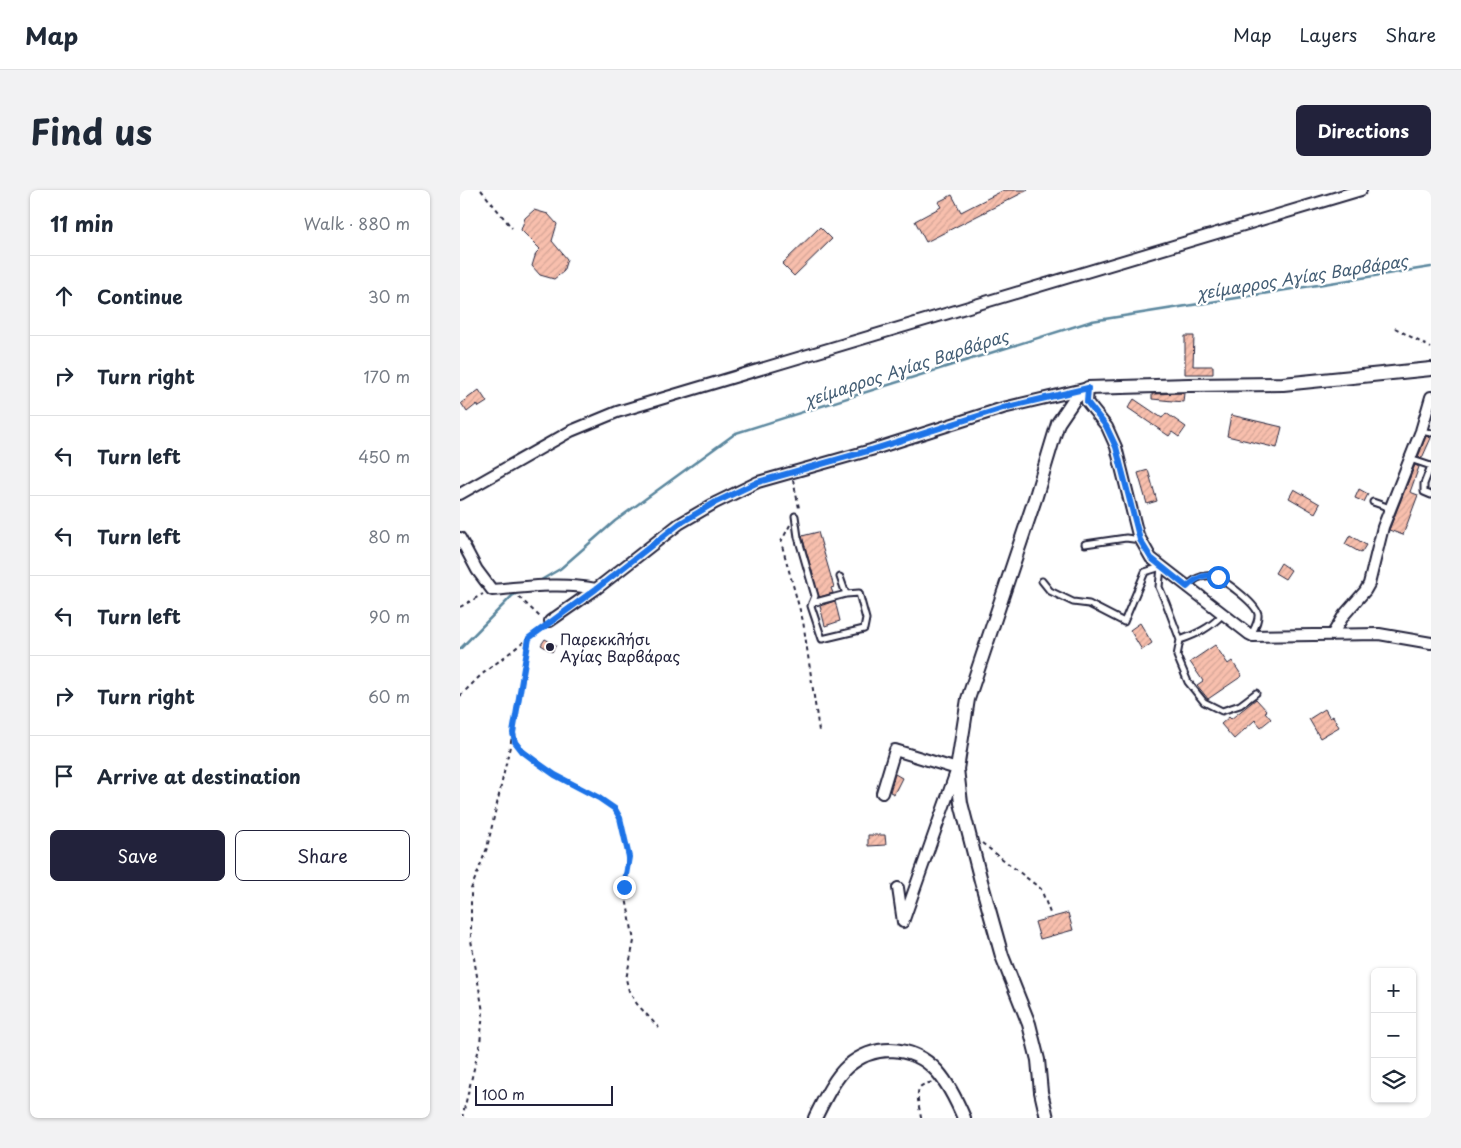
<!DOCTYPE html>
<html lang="en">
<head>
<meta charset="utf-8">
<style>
  :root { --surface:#fff; --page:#f2f2f3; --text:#1f2937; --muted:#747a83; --line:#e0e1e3; --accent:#22223b }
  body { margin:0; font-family:"Playpen Sans",sans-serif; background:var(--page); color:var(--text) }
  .controls { position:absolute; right:15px; bottom:15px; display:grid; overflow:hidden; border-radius:8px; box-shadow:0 1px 4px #0004 }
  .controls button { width:45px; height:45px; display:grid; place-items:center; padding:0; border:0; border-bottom:1px solid var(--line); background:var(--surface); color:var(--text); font:25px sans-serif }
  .scale { position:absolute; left:15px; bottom:12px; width:138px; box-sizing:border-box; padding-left:5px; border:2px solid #22223b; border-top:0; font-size:14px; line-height:18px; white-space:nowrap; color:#22223b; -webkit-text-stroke:4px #fff; paint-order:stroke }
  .stop { position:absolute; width:15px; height:15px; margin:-11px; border:4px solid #1a73e8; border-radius:50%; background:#fff }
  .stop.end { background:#1a73e8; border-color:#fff; box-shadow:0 1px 5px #0008 }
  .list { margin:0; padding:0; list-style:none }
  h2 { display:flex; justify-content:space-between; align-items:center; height:65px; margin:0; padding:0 20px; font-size:21px }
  h2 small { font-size:16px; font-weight:400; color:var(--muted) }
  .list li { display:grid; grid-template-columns:32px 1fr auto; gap:15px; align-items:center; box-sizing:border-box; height:80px; padding:0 20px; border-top:1px solid var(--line) }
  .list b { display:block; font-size:19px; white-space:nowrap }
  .list em { font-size:16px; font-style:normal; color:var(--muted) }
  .actions { display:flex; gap:10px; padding:15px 20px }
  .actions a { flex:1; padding:11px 0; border:1px solid var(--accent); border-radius:8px; text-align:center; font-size:18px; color:var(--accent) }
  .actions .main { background:var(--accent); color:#fff }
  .icon { flex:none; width:28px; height:28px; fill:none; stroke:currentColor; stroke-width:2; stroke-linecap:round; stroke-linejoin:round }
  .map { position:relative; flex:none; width:971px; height:928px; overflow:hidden; border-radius:8px }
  header { display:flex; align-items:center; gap:30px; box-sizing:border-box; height:70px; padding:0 25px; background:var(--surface); border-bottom:1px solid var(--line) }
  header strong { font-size:24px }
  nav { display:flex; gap:28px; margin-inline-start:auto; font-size:18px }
  .intro { display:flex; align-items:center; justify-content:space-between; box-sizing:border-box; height:120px; padding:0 30px }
  h1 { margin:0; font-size:35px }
  .button { padding:12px 22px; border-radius:8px; background:var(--accent); color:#fff; font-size:18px; font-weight:700 }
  main { display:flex; gap:30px; padding:0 30px }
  aside { flex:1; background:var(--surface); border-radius:8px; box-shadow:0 1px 4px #0004 }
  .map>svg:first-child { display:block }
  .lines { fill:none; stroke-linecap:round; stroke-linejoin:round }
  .stream { stroke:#5c889f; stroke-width:2.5 }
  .building { fill:url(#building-hatch); stroke:#22223b }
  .service-casing { stroke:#22223b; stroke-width:9 }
  .minor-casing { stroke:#22223b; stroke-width:14 }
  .tertiary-casing { stroke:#22223b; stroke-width:16 }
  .path { stroke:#22223b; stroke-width:2; stroke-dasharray:4 4; stroke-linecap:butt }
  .service { stroke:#fff; stroke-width:5 }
  .minor { stroke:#fff; stroke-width:10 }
  .tertiary { stroke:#fff; stroke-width:12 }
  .route { stroke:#1a73e8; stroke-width:6 }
  .poi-dot { fill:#22223b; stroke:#fff; stroke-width:2 }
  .labels { text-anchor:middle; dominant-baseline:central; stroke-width:4.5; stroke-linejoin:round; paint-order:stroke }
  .poi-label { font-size:15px; fill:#22223b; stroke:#fff; text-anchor:start }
  .water-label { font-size:16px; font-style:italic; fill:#445e75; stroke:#fff }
</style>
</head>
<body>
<header>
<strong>Map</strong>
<nav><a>Map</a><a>Layers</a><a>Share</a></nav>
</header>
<div class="intro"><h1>Find us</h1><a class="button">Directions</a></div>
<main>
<aside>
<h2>11 min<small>Walk · 880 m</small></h2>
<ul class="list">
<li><svg class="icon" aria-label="ahead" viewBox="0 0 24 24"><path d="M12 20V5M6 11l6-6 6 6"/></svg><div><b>Continue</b></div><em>30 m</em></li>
<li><svg class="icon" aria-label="right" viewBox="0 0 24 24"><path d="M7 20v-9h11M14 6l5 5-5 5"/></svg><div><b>Turn right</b></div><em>170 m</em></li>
<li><svg class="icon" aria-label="left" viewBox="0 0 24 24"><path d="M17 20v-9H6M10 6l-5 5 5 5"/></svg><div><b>Turn left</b></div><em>450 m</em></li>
<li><svg class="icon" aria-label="left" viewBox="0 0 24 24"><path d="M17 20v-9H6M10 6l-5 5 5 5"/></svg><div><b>Turn left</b></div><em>80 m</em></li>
<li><svg class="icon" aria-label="left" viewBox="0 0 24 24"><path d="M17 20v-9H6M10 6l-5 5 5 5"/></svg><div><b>Turn left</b></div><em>90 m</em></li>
<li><svg class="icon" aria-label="right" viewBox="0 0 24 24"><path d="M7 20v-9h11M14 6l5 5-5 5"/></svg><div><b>Turn right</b></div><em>60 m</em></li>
<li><svg class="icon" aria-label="arrive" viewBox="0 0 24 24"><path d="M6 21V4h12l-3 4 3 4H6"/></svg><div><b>Arrive at destination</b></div></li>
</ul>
<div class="actions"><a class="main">Save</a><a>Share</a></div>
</aside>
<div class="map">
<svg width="971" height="928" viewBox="0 0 971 928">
  <defs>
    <pattern id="building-hatch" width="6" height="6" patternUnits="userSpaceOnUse" patternTransform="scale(1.25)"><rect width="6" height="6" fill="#f8bfad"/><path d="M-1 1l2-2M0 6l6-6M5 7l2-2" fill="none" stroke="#d4a496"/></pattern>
  </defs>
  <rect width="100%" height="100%" fill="#fff"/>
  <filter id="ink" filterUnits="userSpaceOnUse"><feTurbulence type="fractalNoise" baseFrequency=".02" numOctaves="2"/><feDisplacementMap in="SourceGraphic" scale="10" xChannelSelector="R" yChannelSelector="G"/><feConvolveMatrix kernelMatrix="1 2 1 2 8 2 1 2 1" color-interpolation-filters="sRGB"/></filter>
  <g filter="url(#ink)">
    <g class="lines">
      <path class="stream" d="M 76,393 L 100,379 L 155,331 L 276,243 L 632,131 L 971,77
        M 0,459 L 52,406 L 60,402"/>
    </g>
    <path class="building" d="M 544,0 L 568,0 L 466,52 L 455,31 L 481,17 L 478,12 L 492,5 L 501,22 Z
      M 74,20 L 88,24 L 97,34 L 92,51 L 107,69 L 103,82 L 94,89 L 80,85 L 72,76 L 76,63 L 80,59 L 61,40 L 65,28 Z
      M 360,37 L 372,49 L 334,86 L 322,74 Z
      M 725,146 L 734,146 L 733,176 L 753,176 L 753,184 L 725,184 Z
      M 19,200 L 27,212 L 19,217 L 17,214 L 7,222 L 1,213 Z
      M 724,203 L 723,212 L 692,209 L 692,204 Z
      M 674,209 L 702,228 L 706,223 L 726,237 L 719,247 L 712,242 L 709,246 L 668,218 Z
      M 771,225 L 822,237 L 817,258 L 767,246 Z
      M 966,246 L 971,248 L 962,268 L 958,267 Z
      M 955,275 L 959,277 L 950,302 L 958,305 L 943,345 L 929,340 Z
      M 688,280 L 697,311 L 687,314 L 678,283 Z
      M 834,299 L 860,314 L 855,323 L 829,308 Z
      M 899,299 L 908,304 L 904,312 L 895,308 Z
      M 358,342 L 374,397 L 371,398 L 373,403 L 359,407 L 342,346 Z
      M 890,345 L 906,355 L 901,363 L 885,354 Z
      M 821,373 L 831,380 L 825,389 L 815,383 Z
      M 375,411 L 380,431 L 365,436 L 360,416 Z
      M 680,433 L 692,453 L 682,460 L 670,440 Z
      M 85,449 L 96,455 L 92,462 L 81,455 Z
      M 755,455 L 768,474 L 772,471 L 782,486 L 748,509 L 737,495 L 743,491 L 730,472 Z
      M 796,509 L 807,521 L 805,522 L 811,529 L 801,537 L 795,530 L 774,549 L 761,534 L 769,527 L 771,529 Z
      M 865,519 L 870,528 L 873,526 L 879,537 L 860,548 L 849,529 Z
      M 435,584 L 442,588 L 434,604 L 430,602 Z
      M 408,645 L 425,645 L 426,655 L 408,656 Z
      M 608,723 L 613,740 L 580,749 L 575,732 Z"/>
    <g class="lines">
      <defs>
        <path id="service" d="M 961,241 L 971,243
          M 950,269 L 971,276
          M 971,276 L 964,294 L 964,302 L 971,305
          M 913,312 L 930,318
          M 335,326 L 338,347 L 355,406 L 351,416 L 362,449 L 404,439 L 406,429 L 399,403 L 386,404 L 380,387
          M 625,354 L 666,348 L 680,350
          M 582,391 L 590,401 L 613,412 L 629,414 L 664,432 L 685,382 L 701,377 L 699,397 L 706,413 L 720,450 L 717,466 L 728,492 L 744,512 L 762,521 L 780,515 L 796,503
          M 727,396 C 735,389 740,385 751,386 C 761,386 796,414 798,424 C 799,431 794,439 791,445
          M 352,413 L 386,404
          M 720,450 C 737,444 750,438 763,424"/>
        <path id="minor" d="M 0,304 L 111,241 L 157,222 L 901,0
          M 0,348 L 17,380 L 32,400 C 66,397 102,392 136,399 L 219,334 L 255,313 L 298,292 L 411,260 L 543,218 L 628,198 L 627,212 L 647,237 L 656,257 L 678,345 L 691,368 L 789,444 L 793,446 L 919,444 L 971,453
          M 90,431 L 136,399
          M 872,445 L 884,425 L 905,401 L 909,394 L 923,337 L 961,241 L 971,207
          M 422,603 L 435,560 L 497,579 L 443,732 L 438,698"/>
        <path id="tertiary" d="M 355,928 C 363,912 374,888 388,876 C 400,866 414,860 430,860 C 472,861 489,893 504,928
          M 587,928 L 581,902 L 578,870 L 569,834 L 542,766 L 521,691 L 501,613 L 497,579 L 508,509 L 576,306 L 598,233 L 615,208 L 628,198 L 729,195 L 823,194 L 971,179"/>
      </defs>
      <use href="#service" class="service-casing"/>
      <use href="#minor" class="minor-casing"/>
      <use href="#tertiary" class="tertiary-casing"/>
      <path class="path" d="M 21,0 L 52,38
        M 935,138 L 971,158
        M 333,290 L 339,318 L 338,320
        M 330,335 L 321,352 L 343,431 L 359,541
        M 59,407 L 81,428
        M 0,417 L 23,404
        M 0,506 L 21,485 L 83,437
        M 54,545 L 55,552 L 62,561 L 95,585 L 139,608 L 155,619 L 160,628 L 169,667 L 164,697 L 174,751 L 166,789 L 169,801 L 177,814 L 199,838
        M 522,653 L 581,699 L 590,723
        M 2,928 L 20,854 L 23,822 L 11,750 L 11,699 L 27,658 L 53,543 L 69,448
        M 461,928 C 460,920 455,904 460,897 C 463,894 469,893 473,892"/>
      <use href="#service" class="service"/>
      <use href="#minor" class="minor"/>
      <use href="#tertiary" class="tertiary"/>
    </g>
  </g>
  <g class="lines" filter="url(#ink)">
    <path class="route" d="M 164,697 L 169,667 L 160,628 L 155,619 L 139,608 L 95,585 L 78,573 L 62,561 L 55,552 L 53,543 L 69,448 L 136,399 L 219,334 L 254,313 L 298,292 L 411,260 L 543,218 L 628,198 L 627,212 L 646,236 L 656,257 L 680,350 L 691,368 L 727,397 C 737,387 745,383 758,387"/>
  </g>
  <circle class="poi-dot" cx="90" cy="457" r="5"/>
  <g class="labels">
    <g class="poi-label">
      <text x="100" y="448">Παρεκκλήσι<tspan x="100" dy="17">Αγίας Βαρβάρας</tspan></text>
    </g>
    <g class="water-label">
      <text transform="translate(842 86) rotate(-9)">χείμαρρος Αγίας Βαρβάρας</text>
      <text transform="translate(446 177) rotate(-18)">χείμαρρος Αγίας Βαρβάρας</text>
    </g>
  </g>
</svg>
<div class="controls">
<button>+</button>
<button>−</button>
<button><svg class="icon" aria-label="layers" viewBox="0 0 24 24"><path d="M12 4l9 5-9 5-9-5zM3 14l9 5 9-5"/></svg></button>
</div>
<div class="scale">100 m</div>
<div class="stop" style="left:758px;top:387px"></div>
<div class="stop end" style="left:164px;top:697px"></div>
</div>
</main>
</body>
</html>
